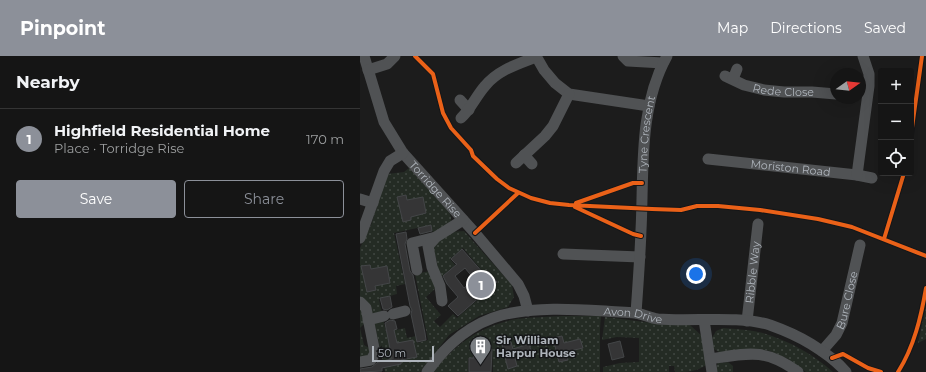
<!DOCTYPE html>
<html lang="en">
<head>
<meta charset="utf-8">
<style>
  :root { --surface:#151515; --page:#1e1e1e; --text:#f1f3f6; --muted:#9d9fa0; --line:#343434; --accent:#8c9099 }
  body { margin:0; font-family:Montserrat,sans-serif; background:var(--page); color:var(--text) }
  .controls { position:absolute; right:12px; top:12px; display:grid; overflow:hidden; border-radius:4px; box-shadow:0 4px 16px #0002 }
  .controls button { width:36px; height:36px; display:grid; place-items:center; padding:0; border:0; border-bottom:1px solid var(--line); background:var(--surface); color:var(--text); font:20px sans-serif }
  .compass { position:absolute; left:470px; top:12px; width:36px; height:36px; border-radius:50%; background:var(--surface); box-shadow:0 4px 16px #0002; rotate:75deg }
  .scale { position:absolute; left:12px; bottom:10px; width:62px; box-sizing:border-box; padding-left:4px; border:2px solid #aeb4bb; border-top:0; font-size:11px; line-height:14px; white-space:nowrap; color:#aeb4bb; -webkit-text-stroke:3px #151618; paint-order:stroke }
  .you { position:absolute; left:336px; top:218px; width:14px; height:14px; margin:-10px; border:3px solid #fff; border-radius:50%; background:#1a73e8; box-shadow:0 0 0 6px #1a73e833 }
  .badge { display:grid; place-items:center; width:26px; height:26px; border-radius:50%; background:var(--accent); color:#fff; font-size:13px; font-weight:700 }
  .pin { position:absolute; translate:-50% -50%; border:2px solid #fff; box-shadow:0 1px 4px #0006 }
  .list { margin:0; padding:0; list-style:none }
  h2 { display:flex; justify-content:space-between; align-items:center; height:52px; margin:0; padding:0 16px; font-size:17px }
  h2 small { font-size:13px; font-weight:400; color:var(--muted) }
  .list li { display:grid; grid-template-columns:26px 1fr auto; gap:12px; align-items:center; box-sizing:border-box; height:60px; padding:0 16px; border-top:1px solid var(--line) }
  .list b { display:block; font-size:15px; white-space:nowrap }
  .list p { margin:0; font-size:13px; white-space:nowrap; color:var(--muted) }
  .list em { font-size:13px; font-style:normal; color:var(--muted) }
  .actions { display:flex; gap:8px; padding:12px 16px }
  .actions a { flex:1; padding:9px 0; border:1px solid var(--accent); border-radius:4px; text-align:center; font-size:14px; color:var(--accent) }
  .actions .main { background:var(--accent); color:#fff }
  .icon { flex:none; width:22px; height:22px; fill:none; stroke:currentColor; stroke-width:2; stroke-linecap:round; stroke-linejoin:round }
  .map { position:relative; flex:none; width:566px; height:316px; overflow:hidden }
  header { display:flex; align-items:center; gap:24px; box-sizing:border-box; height:56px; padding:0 20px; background:var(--accent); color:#fff }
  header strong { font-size:19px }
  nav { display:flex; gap:22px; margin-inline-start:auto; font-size:14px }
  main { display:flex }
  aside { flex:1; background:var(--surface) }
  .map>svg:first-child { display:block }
  .grass { fill:url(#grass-dots) }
  .building { fill:#353536; stroke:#444648; fill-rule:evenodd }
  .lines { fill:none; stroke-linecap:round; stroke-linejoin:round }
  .minor { stroke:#505254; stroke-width:11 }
  .cycleway-casing { stroke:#151618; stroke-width:6 }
  .cycleway { stroke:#ea6118; stroke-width:4 }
  .labels { text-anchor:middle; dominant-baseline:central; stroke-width:3; stroke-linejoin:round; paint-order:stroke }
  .street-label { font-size:11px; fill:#aeb4bb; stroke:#151618 }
  .poi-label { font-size:11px; font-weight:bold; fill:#aeb4bb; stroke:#151618; text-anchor:start }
</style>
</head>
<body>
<header>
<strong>Pinpoint</strong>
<nav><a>Map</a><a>Directions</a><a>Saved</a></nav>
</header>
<main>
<aside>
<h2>Nearby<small></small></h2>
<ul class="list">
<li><span class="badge">1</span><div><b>Highfield Residential Home</b><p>Place · Torridge Rise</p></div><em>170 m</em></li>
</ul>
<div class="actions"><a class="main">Save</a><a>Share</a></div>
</aside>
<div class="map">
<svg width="566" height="316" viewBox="0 0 566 316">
  <defs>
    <pattern id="grass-dots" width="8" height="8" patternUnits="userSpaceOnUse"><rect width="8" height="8" fill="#242b24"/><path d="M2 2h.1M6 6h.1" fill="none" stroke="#414742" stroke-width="1.8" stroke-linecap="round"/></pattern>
  </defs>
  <rect width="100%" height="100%" fill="#1c1c1c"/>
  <path class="grass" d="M 49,112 L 89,156 L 91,161 L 91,166 L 73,177 L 71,169 L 34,177 L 45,228 L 36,230 L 37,238 L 19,243 L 22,258 L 13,260 L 10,249 L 0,240 L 0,192 L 11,169 L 27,118 L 44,116 Z
    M 104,175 L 152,229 L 154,241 L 148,251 L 119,260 L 89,279 L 60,316 L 25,316 L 14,265 L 23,263 L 26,276 L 45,272 L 47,282 L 56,280 L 57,287 L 68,284 L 55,218 L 70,215 L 77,231 L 66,241 L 81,259 L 74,265 L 80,271 L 93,258 L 97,262 L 138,226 L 128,214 L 124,217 L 103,192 L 90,203 L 95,209 L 80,222 L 73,189 L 91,176 Z
    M 0,250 L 5,267 L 0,272 L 4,289 L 11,293 L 8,301 L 0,302 Z
    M 566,251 L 566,283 L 558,287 Z
    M 203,260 L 241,260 L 240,273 L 240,316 L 133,316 L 132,291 L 119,292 L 119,296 L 113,297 L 113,302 L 108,302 L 108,316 L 73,316 C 95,288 122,269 157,263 C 172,261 188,261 203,260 Z
    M 245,261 L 301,268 L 330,269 L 342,280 L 346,309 C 337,316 326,316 315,316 L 314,310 L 309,310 L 309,316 L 243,316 L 243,311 L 260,307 L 279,306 L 279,282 L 257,281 L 242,284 Z
    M 363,272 C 376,273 391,274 403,277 C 429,285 453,298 473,316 L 446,316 L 428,303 L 410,295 L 396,293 L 362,298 L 354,293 L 352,290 L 352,282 L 356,275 Z
    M 368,306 L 373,310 L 373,316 L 357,316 L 356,311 L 358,307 Z"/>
  <path class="building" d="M 46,139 L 47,144 L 63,141 L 66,157 L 51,161 L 51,164 L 43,166 L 37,141 Z
    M 71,169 L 72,175 L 60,178 L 58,172 Z
    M 46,176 L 47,183 L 45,188 L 50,215 L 53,219 L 65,277 L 66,284 L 57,286 L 51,258 L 52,254 L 50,250 L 36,178 Z
    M 102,193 L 124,218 L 128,215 L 137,226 L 98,260 L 88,250 L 98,241 L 87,228 L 83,220 L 97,208 L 96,208 L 91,203 ZM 105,212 L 114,223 L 104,232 L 95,220 Z
    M 10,209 L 11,213 L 27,210 L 30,227 L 15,230 L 16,234 L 7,236 L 1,210 Z
    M 30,240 L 32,251 L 27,254 L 23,253 L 20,242 Z
    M 30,264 L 35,265 L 37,273 L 34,274 L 37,287 L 53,284 L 57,301 L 41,304 L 41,308 L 22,312 L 22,315 L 0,316 L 0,313 L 12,311 L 18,306 L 32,303 L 25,267 Z
    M 202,280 L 204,287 L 220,283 L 223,292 L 206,296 L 208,304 L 199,306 L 193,282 Z
    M 260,285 L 264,301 L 252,304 L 248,288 Z
    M 151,286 L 153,293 L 169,288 L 172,298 L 155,302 L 157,310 L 148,313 L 142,289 Z
    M 119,293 L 132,293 L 131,316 L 109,316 L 109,302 L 114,302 L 113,297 L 120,297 Z"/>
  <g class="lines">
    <g class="minor">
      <path id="s1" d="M 4,0 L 24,66 L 43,97 L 115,177 L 158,228 L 164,240 L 168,255"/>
      <path d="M 176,0 L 184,14 L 195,27 L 209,38 L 289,50"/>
      <path d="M 263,0 L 268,5 L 303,7"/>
      <path d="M 8,14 L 27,8 L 35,0"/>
      <path id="s2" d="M 365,20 L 384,29 L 404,34 L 424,36 L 452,36 L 476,38"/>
      <path d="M 373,23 L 377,13"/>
      <path d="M 100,44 L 109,54"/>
      <path d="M 101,62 C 111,53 116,40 125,30 C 138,14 158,8 176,1"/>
      <path d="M 164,99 L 172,108"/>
      <path id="s3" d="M 348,103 L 497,119 L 512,122"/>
      <path d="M 156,107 L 185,80 L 193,70 L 209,38"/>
      <path d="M 497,119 L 509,30 L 509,18 L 503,0"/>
      <path d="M 0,143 L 13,147"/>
      <path d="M 0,182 L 24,115 L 30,105 L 43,97"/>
      <path d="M 203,198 L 280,201"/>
      <path d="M 57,214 L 52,187 L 76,181"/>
      <path d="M 82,245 L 80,230 L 72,211 L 68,190 L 76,181 L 103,164"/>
      <path d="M 0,246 L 6,252 L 15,297 L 11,304 L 0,306"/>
      <path id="s4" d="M 276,257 C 278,229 280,202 281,174 C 284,117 278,52 307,0"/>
      <path d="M 33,258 L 45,255"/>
      <path d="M 8,264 L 24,260"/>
      <path d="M 344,264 L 352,316"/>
      <path id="s5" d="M 387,265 L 398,168"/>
      <path id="s6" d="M 462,295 L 476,279 L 482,267 L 500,189"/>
      <path d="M 350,303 C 389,297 405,292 438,316"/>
      <path id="s7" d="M 67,316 C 86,289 109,268 142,259 C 175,251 211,253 245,255 C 255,256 265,256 275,257 C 283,258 290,262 298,263 C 333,266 377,259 410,269 C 424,274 438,280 451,288 C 464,296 476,304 486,316"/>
    </g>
    <defs>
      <path id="cycleway" d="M 55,0 L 73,18 L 83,57 L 91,72 L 111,94 L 113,100 L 137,123 L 149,132 L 171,142 L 190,147 L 209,149 L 292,153 L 321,154 L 337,150 L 358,150 L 400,154 L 458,163 L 492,171 L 566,200
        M 551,79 L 562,0
        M 216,147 L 273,127 L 282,127
        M 215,151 L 273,178 L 281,180
        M 115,177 L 158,137
        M 524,183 L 544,117
        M 472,302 L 483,298 L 508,312 L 521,316
        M 538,316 C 554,291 561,261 566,232"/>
    </defs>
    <use href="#cycleway" class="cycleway-casing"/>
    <use href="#cycleway" class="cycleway"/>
  </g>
  <defs>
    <symbol id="building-pin" viewBox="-11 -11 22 30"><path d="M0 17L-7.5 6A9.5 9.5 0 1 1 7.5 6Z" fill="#7b7f83" stroke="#151618"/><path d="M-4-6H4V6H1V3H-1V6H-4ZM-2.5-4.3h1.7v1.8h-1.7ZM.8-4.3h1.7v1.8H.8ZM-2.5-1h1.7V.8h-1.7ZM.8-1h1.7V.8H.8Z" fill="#fff"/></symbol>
  </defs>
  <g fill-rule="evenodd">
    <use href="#building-pin" x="108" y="278" width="25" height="34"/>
  </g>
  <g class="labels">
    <g class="street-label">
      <text stroke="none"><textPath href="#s2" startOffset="61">Rede Close</textPath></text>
      <text stroke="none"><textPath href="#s4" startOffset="179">Tyne Crescent</textPath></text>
      <text stroke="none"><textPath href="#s3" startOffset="83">Moriston Road</textPath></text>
      <text stroke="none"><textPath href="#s1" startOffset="154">Torridge Rise</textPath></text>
      <text stroke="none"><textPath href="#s5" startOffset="49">Ribble Way</textPath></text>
      <text stroke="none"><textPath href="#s6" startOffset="58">Bure Close</textPath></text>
      <text stroke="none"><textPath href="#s7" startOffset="228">Avon Drive</textPath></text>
    </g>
    <g class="poi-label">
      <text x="136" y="284">Sir William<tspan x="136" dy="13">Harpur House</tspan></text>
    </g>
  </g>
</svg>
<div class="controls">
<button>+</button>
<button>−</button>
<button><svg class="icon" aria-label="locate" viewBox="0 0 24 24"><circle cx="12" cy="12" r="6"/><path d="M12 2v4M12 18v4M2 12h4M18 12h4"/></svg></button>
</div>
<svg class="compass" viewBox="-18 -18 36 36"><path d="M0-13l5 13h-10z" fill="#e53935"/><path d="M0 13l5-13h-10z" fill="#9d9fa0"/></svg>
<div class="scale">50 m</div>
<div class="you"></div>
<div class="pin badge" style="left:121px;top:229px">1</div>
</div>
</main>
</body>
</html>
